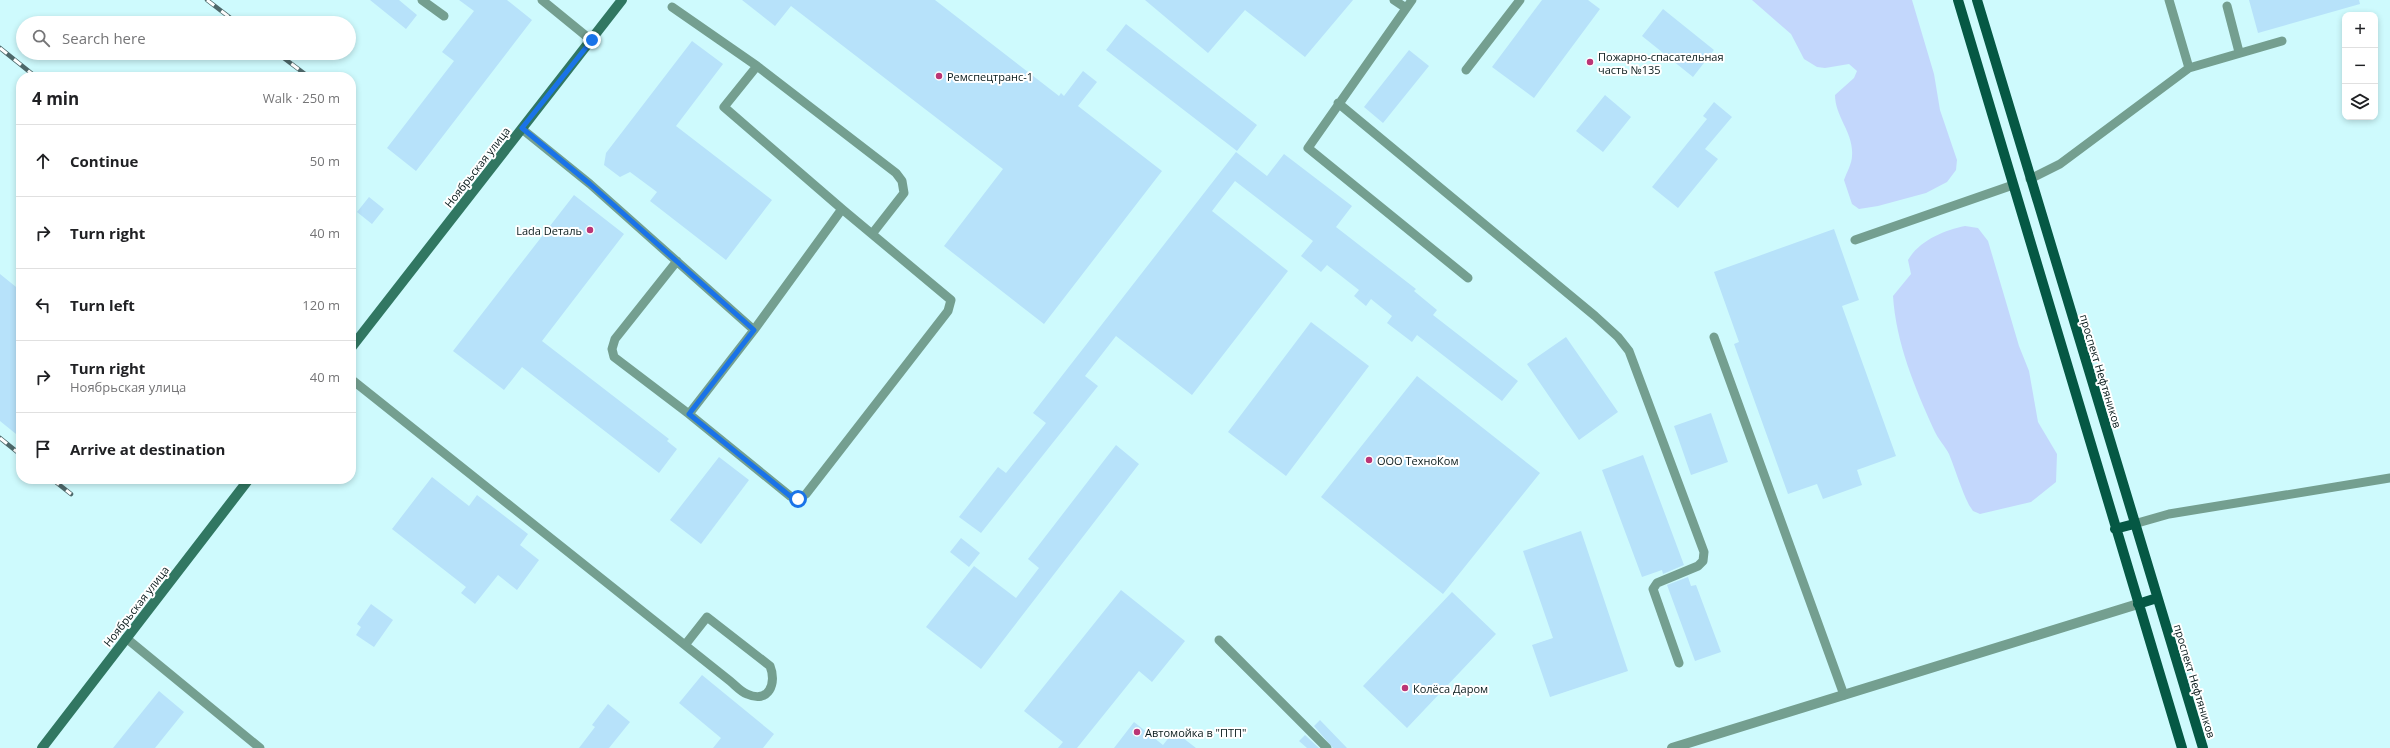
<!DOCTYPE html>
<html lang="en">
<head>
<meta charset="utf-8">
<style>
  :root { --surface:#fff; --page:#f6f6f6; --text:#202124; --muted:#757577; --line:#e0e0e0 }
  body { margin:0; font-family:"Open Sans",sans-serif; background:var(--page); color:var(--text) }
  .controls { position:absolute; right:12px; top:12px; display:grid; overflow:hidden; border-radius:8px; box-shadow:0 2px 6px #0003 }
  .controls button { width:36px; height:36px; display:grid; place-items:center; padding:0; border:0; border-bottom:1px solid var(--line); background:var(--surface); color:var(--text); font:20px sans-serif }
  .stop { position:absolute; width:12px; height:12px; margin:-9px; border:3px solid #1a73e8; border-radius:50%; background:#fff }
  .stop.end { background:#1a73e8; border-color:#fff; box-shadow:0 1px 4px #0008 }
  .list { margin:0; padding:0; list-style:none }
  h2 { display:flex; justify-content:space-between; align-items:center; height:52px; margin:0; padding:0 16px; font-size:17px }
  h2 small { font-size:13px; font-weight:400; color:var(--muted) }
  .list li { display:grid; grid-template-columns:26px 1fr auto; gap:12px; align-items:center; box-sizing:border-box; height:72px; padding:0 16px; border-top:1px solid var(--line) }
  .list b { display:block; font-size:15px; white-space:nowrap }
  .list p { margin:0; font-size:13px; white-space:nowrap; color:var(--muted) }
  .list em { font-size:13px; font-style:normal; color:var(--muted) }
  .icon { flex:none; width:22px; height:22px; fill:none; stroke:currentColor; stroke-width:2; stroke-linecap:round; stroke-linejoin:round }
  .map { position:relative; flex:none; width:2390px; height:748px; overflow:hidden }
  .search { position:absolute; background:var(--surface); box-shadow:0 2px 6px #0003; left:16px; top:16px; width:340px; height:44px; display:flex; align-items:center; gap:10px; box-sizing:border-box; padding:0 14px; border-radius:22px; color:var(--muted); font-size:15px }
  .panel { position:absolute; background:var(--surface); box-shadow:0 2px 6px #0003; left:16px; top:72px; width:340px; height:412px; border-radius:16px }
  .map>svg:first-child { display:block }
  .water { fill:#c3d7fc }
  .building { fill:#b7e2fa }
  .lines { fill:none; stroke-linecap:round; stroke-linejoin:round }
  .lane { stroke:#749f90; stroke-width:9 }
  .street { stroke:#749f90; stroke-width:10 }
  .secondary { stroke:#317762; stroke-width:10 }
  .primary { stroke:#055844; stroke-width:10 }
  .rail-casing { stroke:#4e686a; stroke-width:4.5 }
  .rail { stroke:#fff; stroke-width:3; stroke-dasharray:9; stroke-linecap:butt }
  .route { stroke:#1a73e8; stroke-width:5 }
  .poi-dot { fill:#bb3576; stroke:#fff; stroke-width:1.5 }
  .labels { text-anchor:middle; dominant-baseline:central; stroke-width:4; stroke-linejoin:round; paint-order:stroke }
  .poi-label { font-size:11px; fill:#08191a; stroke:#fff; text-anchor:start }
  .street-label { font-size:11px; fill:#08191a; stroke:#fff }
</style>
</head>
<body>
<div class="map">
<svg width="2390" height="748" viewBox="0 0 2390 748">
  <rect width="100%" height="100%" fill="#cefafd"/>
  <path class="water" d="M 1752,0 L 1912,0 L 1934,74 L 1940,110 L 1957,160 L 1956,170 L 1947,182 L 1926,193 L 1878,206 L 1859,209 L 1852,204 L 1844,180 C 1847,172 1852,163 1852,156 C 1854,133 1835,117 1835,95 L 1854,78 L 1857,71 L 1849,64 L 1825,68 L 1817,67 L 1804,59 L 1791,34 Z
    M 1965,226 L 1978,228 L 1988,241 L 2019,346 L 2029,371 L 2038,422 L 2057,454 L 2056,482 L 2031,502 L 1980,514 L 1973,511 L 1969,505 C 1961,489 1956,471 1949,454 C 1945,446 1938,439 1934,430 C 1915,388 1896,343 1893,296 L 1911,274 L 1908,260 C 1919,241 1944,230 1965,226 Z"/>
  <path class="building" d="M 370,0 L 399,0 L 417,15 L 406,29 Z
    M 459,0 L 507,0 L 532,20 L 416,171 L 387,148 L 454,61 L 442,52 L 474,11 Z
    M 742,0 L 935,0 L 1059,96 L 1061,93 L 1064,96 L 1083,71 L 1097,82 L 1078,106 L 1162,171 L 1044,324 L 944,246 L 1003,169 L 791,6 L 775,26 Z
    M 1145,0 L 1353,0 L 1305,57 L 1245,10 L 1208,53 Z
    M 1542,0 L 1588,0 L 1600,9 L 1534,98 L 1492,67 Z
    M 2249,0 L 2359,0 L 2360,4 L 2258,33 Z
    M 1663,9 L 1714,50 L 1693,77 L 1642,36 Z
    M 1126,24 L 1257,125 L 1237,151 L 1106,50 Z
    M 692,41 L 723,64 L 676,126 L 772,200 L 726,260 L 650,201 L 657,192 L 630,172 L 620,177 L 604,165 L 606,153 Z
    M 1409,50 L 1429,66 L 1383,123 L 1364,107 Z
    M 1605,95 L 1631,117 L 1603,152 L 1576,131 Z
    M 1714,102 L 1732,117 L 1705,149 L 1718,159 L 1678,208 L 1652,187 L 1707,119 L 1703,116 Z
    M 1236,152 L 1267,176 L 1284,154 L 1352,206 L 1336,227 L 1416,289 L 1414,291 L 1437,310 L 1433,315 L 1518,381 L 1502,401 L 1417,335 L 1412,342 L 1387,323 L 1392,316 L 1371,299 L 1366,306 L 1354,296 L 1359,290 L 1327,265 L 1321,272 L 1301,256 L 1313,241 L 1235,181 L 1212,211 L 1288,271 L 1192,395 L 1116,336 L 1085,376 L 1098,386 L 981,533 L 959,517 L 998,467 L 1006,473 L 1046,423 L 1033,413 Z
    M 574,195 L 624,234 L 542,341 L 669,439 L 667,441 L 677,449 L 659,473 L 522,367 L 504,390 L 453,351 Z
    M 369,197 L 384,209 L 372,224 L 357,212 Z
    M 1834,229 L 1859,300 L 1842,306 L 1896,456 L 1857,470 L 1862,485 L 1823,499 L 1817,484 L 1788,494 L 1734,344 L 1739,342 L 1714,272 Z
    M 0,274 L 21,291 L 21,438 L 0,421 Z
    M 1311,322 L 1369,366 L 1286,476 L 1228,432 Z
    M 1566,337 L 1618,412 L 1579,440 L 1527,364 Z
    M 1417,376 L 1540,473 L 1443,594 L 1321,497 Z
    M 1711,413 L 1728,462 L 1691,475 L 1674,426 Z
    M 1116,445 L 1139,464 L 981,669 L 926,627 L 974,566 L 1016,598 L 1039,568 L 1028,559 Z
    M 1643,455 L 1684,565 L 1663,574 L 1662,570 L 1642,577 L 1602,470 Z
    M 719,457 L 749,480 L 701,544 L 670,520 Z
    M 432,477 L 469,506 L 477,495 L 528,534 L 520,545 L 539,560 L 517,590 L 498,575 L 475,604 L 461,593 L 466,587 L 392,529 Z
    M 1581,531 L 1628,671 L 1550,697 L 1532,645 L 1553,638 L 1523,551 Z
    M 961,538 L 980,553 L 969,567 L 950,552 Z
    M 1688,577 L 1691,586 L 1696,585 L 1721,652 L 1695,661 L 1667,585 Z
    M 1121,590 L 1185,641 L 1152,682 L 1139,671 L 1077,748 L 1058,748 L 1063,742 L 1024,711 Z
    M 1452,592 L 1496,634 L 1407,728 L 1363,686 Z
    M 371,604 L 393,620 L 374,647 L 356,635 L 361,627 L 357,624 Z
    M 702,675 L 774,734 L 763,748 L 713,748 L 721,738 L 679,703 Z
    M 159,691 L 184,712 L 155,748 L 113,748 Z
    M 608,704 L 630,722 L 609,748 L 579,748 L 595,727 L 592,725 Z
    M 1320,720 L 1347,748 L 1333,748 L 1314,726 Z
    M 1134,722 L 1163,745 L 1174,731 L 1196,748 L 1114,748 Z
    M 1305,735 L 1319,748 L 1307,748 L 1299,741 Z"/>
  <g class="lines">
    <path class="lane" d="M 422,0 L 444,16
      M 542,0 L 591,40
      M 1394,0 L 1406,8
      M 1412,0 L 1308,148 L 1468,278
      M 2169,0 L 2189,68
      M 2227,6 L 2239,52
      M 757,66 L 896,173 L 902,181 L 904,193 L 872,234
      M 1466,70 L 1520,0
      M 1338,103 L 1595,316 L 1618,337 L 1629,351 L 1704,552 L 1703,561 L 1698,566 L 1657,583 L 1653,589 L 1679,663
      M 522,129 L 590,184 L 754,330 L 842,209 L 724,107 L 757,66 L 672,7
      M 2030,179 L 2060,164 L 2189,68 L 2282,41
      M 1855,240 L 2013,185
      M 677,261 L 615,339 L 612,349 L 614,357 L 689,414
      M 754,330 L 689,414 L 790,496 L 798,499 L 806,494 L 948,311 L 951,300 L 842,209
      M 1714,337 L 1844,695
      M 351,379 C 477,480 603,581 730,681 C 735,685 741,692 747,694 C 769,704 777,683 770,666 L 707,617 L 685,645
      M 2134,524 L 2169,514 L 2390,478
      M 126,638 L 260,748
      M 1219,640 L 1327,748"/>
    <path class="street" d="M 1672,748 L 2138,604"/>
    <path class="secondary" d="M 351,348 L 622,0
      M 42,748 L 249,479"/>
    <path class="primary" d="M 1958,0 L 2182,748
      M 1977,0 L 2203,748
      M 2115,529 L 2134,524
      M 2138,604 L 2157,598"/>
    <defs>
      <path id="rail" d="M 207,0 L 237,23
        M 0,48 L 36,77
        M 277,53 L 309,77
        M 0,438 L 21,455
        M 52,479 L 71,494"/>
    </defs>
    <use href="#rail" class="rail-casing"/>
    <use href="#rail" class="rail"/>
  </g>
  <g class="lines">
    <path class="route" d="M 592,40 L 522,128 L 590,184 L 754,330 L 689,414 L 790,496 L 798,499"/>
  </g>
  <g class="poi-dot">
    <circle cx="1590" cy="62" r="4"/>
    <circle cx="939" cy="76" r="4"/>
    <circle cx="590" cy="230" r="4"/>
    <circle cx="1369" cy="460" r="4"/>
    <circle cx="1405" cy="688" r="4"/>
    <circle cx="1137" cy="732" r="4"/>
  </g>
  <g class="labels">
    <g class="poi-label">
      <text x="1598" y="56">Пожарно-спасательная<tspan x="1598" dy="13">часть №135</tspan></text>
      <text x="947" y="76">Ремспецтранс-1</text>
      <text x="582" y="230" text-anchor="end">Lada Dеталь</text>
      <text x="1377" y="460">ООО ТехноКом</text>
      <text x="1413" y="688">Колёса Даром</text>
      <text x="1145" y="732">Автомойка в "ПТП"</text>
    </g>
    <g class="street-label">
      <text transform="translate(477 167) rotate(-52)">Ноябрьская улица</text>
      <text transform="translate(2101 371) rotate(73)">проспект Нефтяников</text>
      <text transform="translate(136 606) rotate(-52)">Ноябрьская улица</text>
      <text transform="translate(2195 681) rotate(73)">проспект Нефтяников</text>
    </g>
  </g>
</svg>
<div class="controls">
<button>+</button>
<button>−</button>
<button><svg class="icon" aria-label="layers" viewBox="0 0 24 24"><path d="M12 4l9 5-9 5-9-5zM3 14l9 5 9-5"/></svg></button>
</div>
<div class="stop" style="left:798px;top:499px"></div>
<div class="stop end" style="left:592px;top:40px"></div>
<div class="search"><svg class="icon" aria-label="search" viewBox="0 0 24 24"><circle cx="10" cy="10" r="6"/><path d="M15 15l6 6"/></svg>Search here</div>
<section class="panel">
<h2>4 min<small>Walk · 250 m</small></h2>
<ul class="list">
<li><svg class="icon" aria-label="ahead" viewBox="0 0 24 24"><path d="M12 20V5M6 11l6-6 6 6"/></svg><div><b>Continue</b></div><em>50 m</em></li>
<li><svg class="icon" aria-label="right" viewBox="0 0 24 24"><path d="M7 20v-9h11M14 6l5 5-5 5"/></svg><div><b>Turn right</b></div><em>40 m</em></li>
<li><svg class="icon" aria-label="left" viewBox="0 0 24 24"><path d="M17 20v-9H6M10 6l-5 5 5 5"/></svg><div><b>Turn left</b></div><em>120 m</em></li>
<li><svg class="icon" aria-label="right" viewBox="0 0 24 24"><path d="M7 20v-9h11M14 6l5 5-5 5"/></svg><div><b>Turn right</b><p>Ноябрьская улица</p></div><em>40 m</em></li>
<li><svg class="icon" aria-label="arrive" viewBox="0 0 24 24"><path d="M6 21V4h12l-3 4 3 4H6"/></svg><div><b>Arrive at destination</b></div></li>
</ul>
</section>
</div>
</body>
</html>
